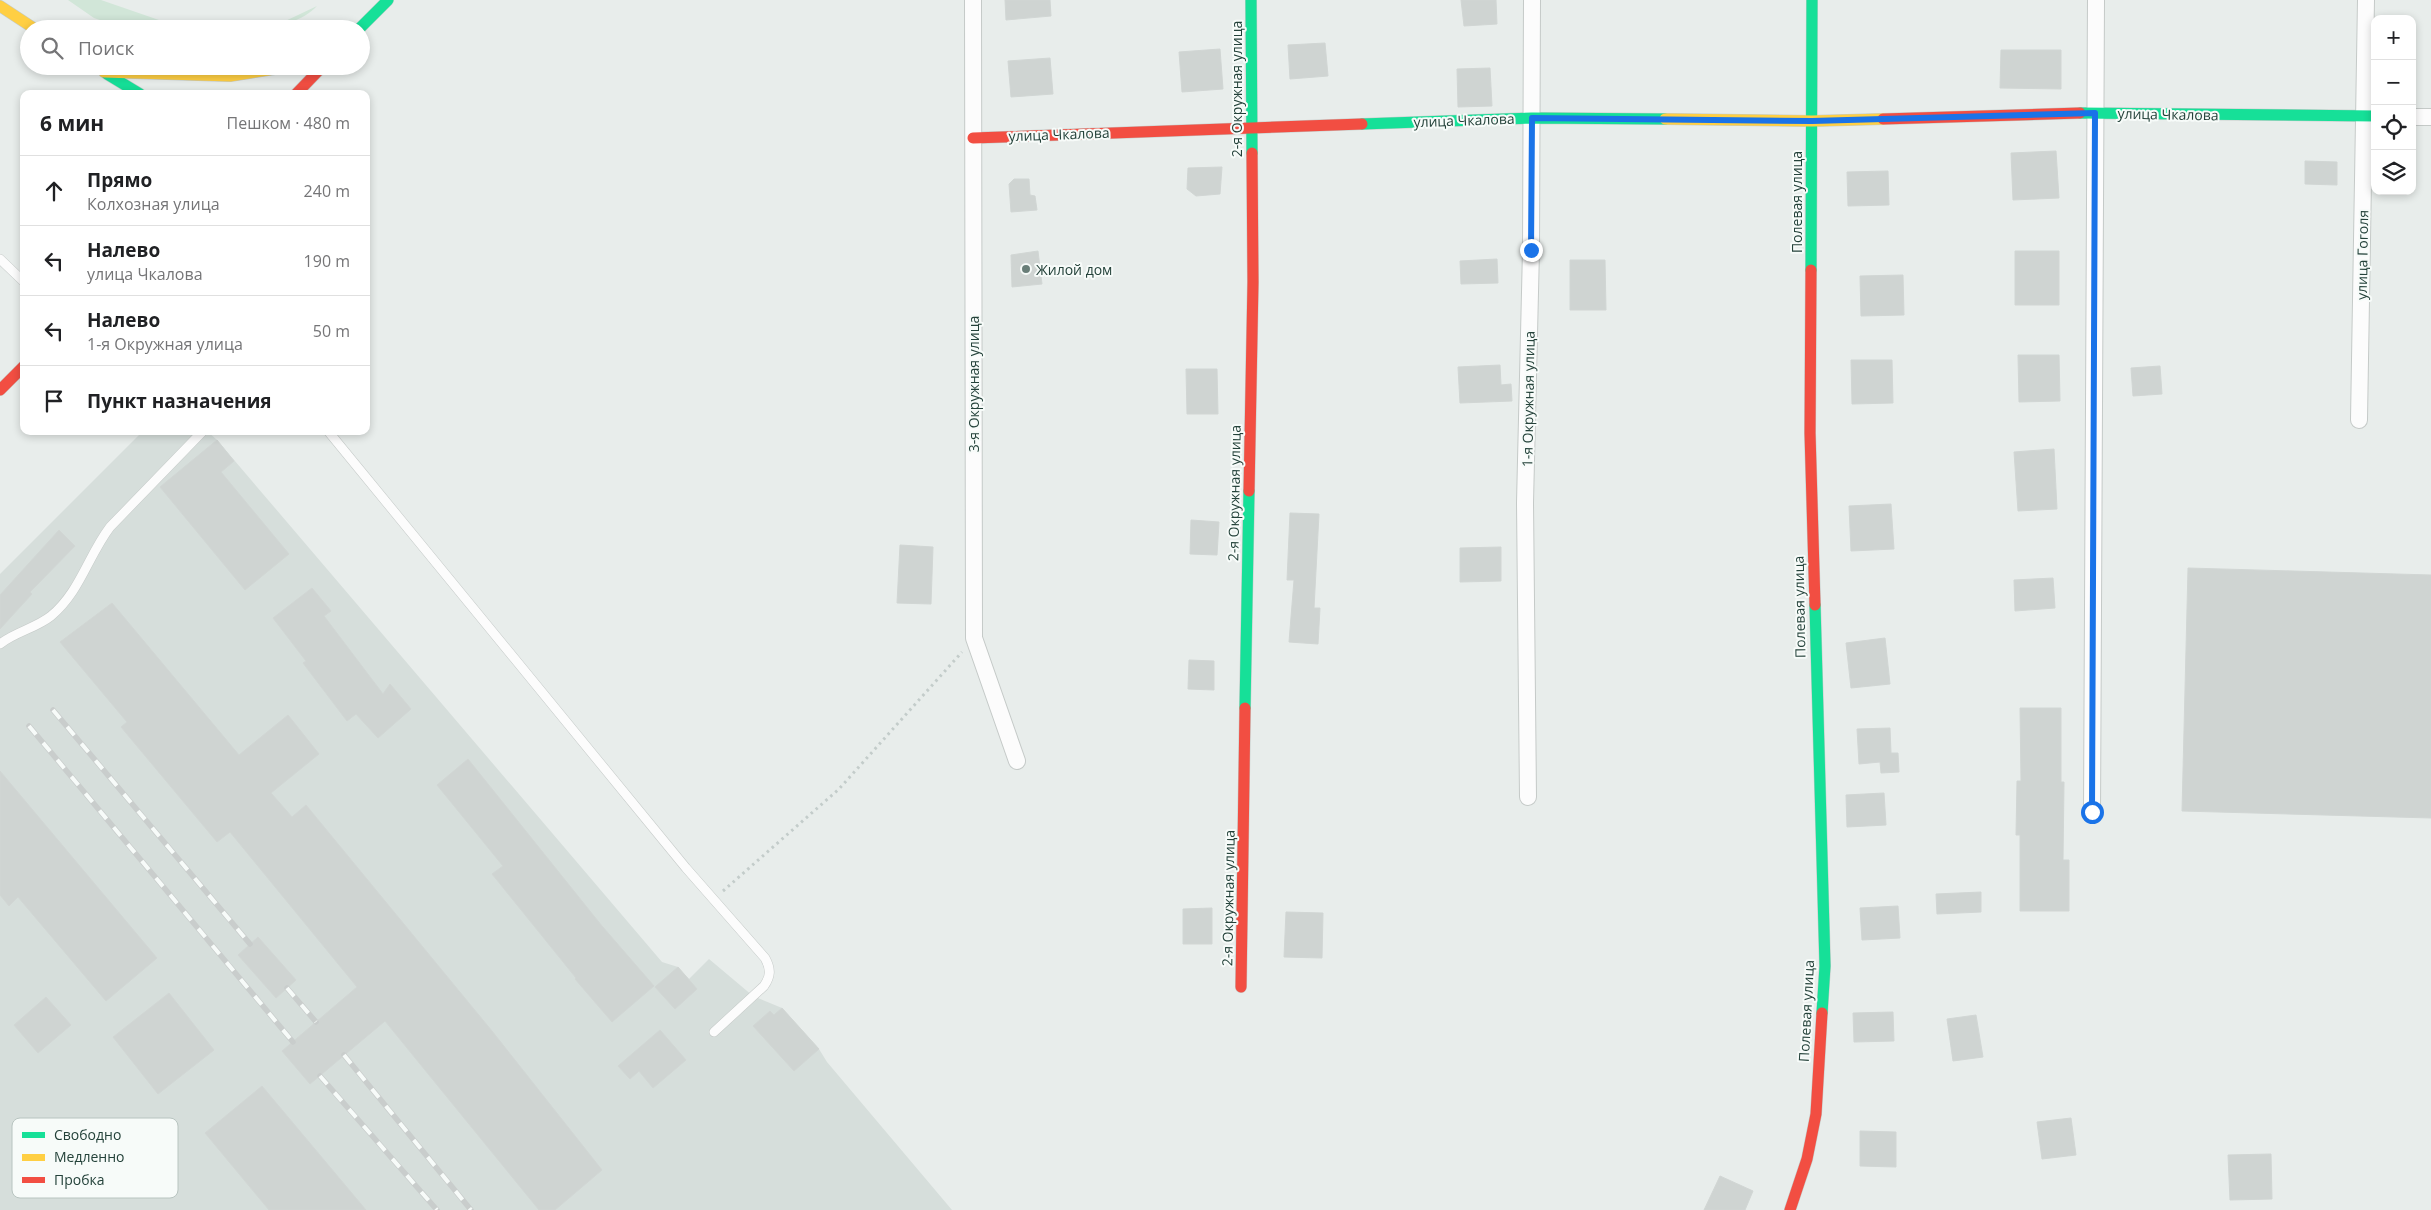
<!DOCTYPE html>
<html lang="ru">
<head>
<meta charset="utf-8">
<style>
  :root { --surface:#fff; --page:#f2f2f2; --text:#202124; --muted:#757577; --line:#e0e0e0 }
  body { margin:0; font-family:"Open Sans",sans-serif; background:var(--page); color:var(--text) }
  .controls { position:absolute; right:15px; top:15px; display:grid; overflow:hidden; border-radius:10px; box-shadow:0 2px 8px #0003 }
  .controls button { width:45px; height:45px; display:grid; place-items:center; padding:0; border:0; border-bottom:1px solid var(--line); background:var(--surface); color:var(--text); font:25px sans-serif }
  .stop { position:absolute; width:15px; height:15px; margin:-11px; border:4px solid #1a73e8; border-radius:50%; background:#fff }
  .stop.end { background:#1a73e8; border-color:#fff; box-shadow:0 1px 5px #0008 }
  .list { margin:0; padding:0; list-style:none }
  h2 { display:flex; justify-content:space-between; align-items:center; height:65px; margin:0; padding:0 20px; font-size:21px }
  h2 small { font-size:16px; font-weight:400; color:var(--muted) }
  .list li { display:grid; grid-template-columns:32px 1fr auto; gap:15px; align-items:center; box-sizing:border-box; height:70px; padding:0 20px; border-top:1px solid var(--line) }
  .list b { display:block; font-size:19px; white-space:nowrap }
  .list p { margin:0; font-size:16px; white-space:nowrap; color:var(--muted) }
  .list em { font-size:16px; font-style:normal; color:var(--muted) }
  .icon { flex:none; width:28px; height:28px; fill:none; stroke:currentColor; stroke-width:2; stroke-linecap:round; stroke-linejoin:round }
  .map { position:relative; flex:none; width:2431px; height:1210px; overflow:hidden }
  .search { position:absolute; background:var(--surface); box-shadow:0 2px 8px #0003; left:20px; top:20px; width:350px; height:55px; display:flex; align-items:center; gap:12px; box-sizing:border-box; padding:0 18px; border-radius:28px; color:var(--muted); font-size:19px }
  .panel { position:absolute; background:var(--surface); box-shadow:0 2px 8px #0003; left:20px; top:90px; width:350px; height:345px; border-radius:10px }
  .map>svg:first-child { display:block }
  .built { fill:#d6dedb }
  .green { fill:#d1e6d8 }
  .building { fill:#cfd4d2; stroke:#d1d6d4 }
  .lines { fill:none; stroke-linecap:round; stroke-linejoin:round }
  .lane-casing { stroke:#c5cac8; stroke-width:10 }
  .street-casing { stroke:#c5cac8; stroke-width:18 }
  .fast-casing { stroke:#c3cbc8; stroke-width:12 }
  .slow-casing { stroke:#c3cbc8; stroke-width:12 }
  .jam-casing { stroke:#c3cbc8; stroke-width:12 }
  .path { stroke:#c3ccca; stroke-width:3; stroke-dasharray:2.5 4; stroke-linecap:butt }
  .lane { stroke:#fcfcfc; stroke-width:9 }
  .street { stroke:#fcfcfc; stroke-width:16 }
  .fast { stroke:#16e098; stroke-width:11 }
  .slow { stroke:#ffcf43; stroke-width:11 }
  .jam { stroke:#f24e42; stroke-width:11 }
  .rail-casing { stroke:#c9cdcc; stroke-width:5.5 }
  .rail { stroke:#f7fbf9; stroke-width:4; stroke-dasharray:11; stroke-linecap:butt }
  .route { stroke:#1a73e8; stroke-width:6 }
  .poi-dot { fill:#697e78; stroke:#f7fbf9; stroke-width:2 }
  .labels { text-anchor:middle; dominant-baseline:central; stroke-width:4; stroke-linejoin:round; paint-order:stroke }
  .street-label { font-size:14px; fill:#24423a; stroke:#f7fbf9 }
  .poi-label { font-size:14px; fill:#24423a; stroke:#f7fbf9; text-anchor:start }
  .key { fill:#f7fbf9; stroke:#b8c4c0; stroke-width:1 }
  .key-label { font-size:14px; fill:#24423a }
</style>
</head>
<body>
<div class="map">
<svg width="2431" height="1210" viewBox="0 0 2431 1210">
  <rect width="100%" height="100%" fill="#e8edeb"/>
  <path class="built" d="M 143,431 L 207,431 L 217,440 L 662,962 L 678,967 L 689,979 L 709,959 L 753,996 L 782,1008 L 819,1049 L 827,1062 L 952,1210 L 0,1210 L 0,574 Z"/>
  <path class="green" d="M 68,0 L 101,0 L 185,29 L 126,29 L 94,18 Z
    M 317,6 C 303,21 276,29 255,29 L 279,24 Z"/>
  <path class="building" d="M 1005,0 L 1050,0 L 1051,16 L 1006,20 Z
    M 1461,0 L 1496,0 L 1497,24 L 1464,26 Z
    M 1325,43 L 1328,76 L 1290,79 L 1288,45 Z
    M 1220,49 L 1223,89 L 1182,92 L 1179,52 Z
    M 2001,50 L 2061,50 L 2061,89 L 2000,88 Z
    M 1050,58 L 1053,94 L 1011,97 L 1008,61 Z
    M 1490,68 L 1492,106 L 1458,107 L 1457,69 Z
    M 2056,151 L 2059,198 L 2013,200 L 2011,153 Z
    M 2305,161 L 2337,162 L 2337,185 L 2305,184 Z
    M 1222,167 L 1220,194 L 1196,196 L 1187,189 L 1188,168 Z
    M 1888,171 L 1889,205 L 1848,206 L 1847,172 Z
    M 1014,179 L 1029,179 L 1030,195 L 1035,196 L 1037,210 L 1011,212 L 1009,184 Z
    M 1038,251 L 1042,284 L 1012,287 L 1011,255 Z
    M 2015,251 L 2059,251 L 2059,305 L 2015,305 Z
    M 1497,259 L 1498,283 L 1461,284 L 1460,261 Z
    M 1570,260 L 1605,260 L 1606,310 L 1570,310 Z
    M 1903,275 L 1904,315 L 1861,316 L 1860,276 Z
    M 2018,355 L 2059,355 L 2060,401 L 2019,402 Z
    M 1851,360 L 1892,360 L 1893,403 L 1852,404 Z
    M 1500,365 L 1501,385 L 1511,384 L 1512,401 L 1460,403 L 1458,367 Z
    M 2160,366 L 2162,394 L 2133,396 L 2131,368 Z
    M 1186,369 L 1217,369 L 1218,414 L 1187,414 Z
    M 217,440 L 234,461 L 221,472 L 289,554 L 245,590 L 160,487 Z
    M 2054,449 L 2057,509 L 2018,511 L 2014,452 Z
    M 1891,504 L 1894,549 L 1851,551 L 1849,506 Z
    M 1290,513 L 1319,514 L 1314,608 L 1320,608 L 1318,644 L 1289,642 L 1294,580 L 1287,580 Z
    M 1191,520 L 1219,522 L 1217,555 L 1190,554 Z
    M 59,530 L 75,546 L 30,592 L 32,594 L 0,629 L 0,595 Z
    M 900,545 L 933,547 L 931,604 L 897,603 Z
    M 1501,547 L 1501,581 L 1460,582 L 1460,548 Z
    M 2188,568 L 2431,575 L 2431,818 L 2182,811 Z
    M 2053,578 L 2055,608 L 2015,611 L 2014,580 Z
    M 312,588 L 331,611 L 324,616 L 383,694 L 390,684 L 411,709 L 378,738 L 356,714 L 347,721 L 303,663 L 306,661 L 273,618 Z
    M 112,603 L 239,755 L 288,715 L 319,754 L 271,793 L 292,817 L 306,805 L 492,1031 L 602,1170 L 555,1210 L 539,1210 L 385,1021 L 310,1084 L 282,1051 L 357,987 L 230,832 L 217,842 L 121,727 L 127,722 L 60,642 Z
    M 1885,638 L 1890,684 L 1851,688 L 1846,643 Z
    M 1189,660 L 1214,661 L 1214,690 L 1188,689 Z
    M 2020,708 L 2061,708 L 2061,782 L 2064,782 L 2063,860 L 2069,860 L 2069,911 L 2020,911 L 2020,835 L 2016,835 L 2017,781 L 2021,781 Z
    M 1890,728 L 1891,753 L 1898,753 L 1899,772 L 1881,773 L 1880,762 L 1859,764 L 1857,729 Z
    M 468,759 L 602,926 L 654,986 L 612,1022 L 575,979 L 576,978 L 492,874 L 503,866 L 437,785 Z
    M 0,771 L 157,958 L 106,1001 L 18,897 L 9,906 L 0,895 Z
    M 1884,793 L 1886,825 L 1847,827 L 1846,795 Z
    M 1981,892 L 1981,912 L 1937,914 L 1936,894 Z
    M 1898,906 L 1900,938 L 1862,940 L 1860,908 Z
    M 1212,908 L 1212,944 L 1183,944 L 1183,909 Z
    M 1286,912 L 1323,913 L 1322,958 L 1284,957 Z
    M 258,937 L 296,980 L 276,998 L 238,955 Z
    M 678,967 L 697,989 L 675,1009 L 655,987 Z
    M 169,993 L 214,1050 L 158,1094 L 113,1037 Z
    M 46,997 L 71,1025 L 38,1053 L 14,1025 Z
    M 782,1008 L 819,1049 L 794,1071 L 753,1026 L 770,1011 L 774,1015 Z
    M 1893,1012 L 1894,1041 L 1854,1042 L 1853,1013 Z
    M 1976,1015 L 1983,1057 L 1953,1061 L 1947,1019 Z
    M 660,1030 L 686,1060 L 653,1088 L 639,1071 L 630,1079 L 618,1066 Z
    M 262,1086 L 366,1210 L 269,1210 L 205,1133 Z
    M 2071,1118 L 2076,1155 L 2042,1159 L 2037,1122 Z
    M 1860,1131 L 1896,1132 L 1896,1167 L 1860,1166 Z
    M 2271,1154 L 2272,1199 L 2230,1200 L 2228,1155 Z
    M 1720,1176 L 1753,1191 L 1745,1210 L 1704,1210 Z"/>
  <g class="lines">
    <defs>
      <path id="lane" d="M 0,259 L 24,282
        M 328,431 L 686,868 L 765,958 C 771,969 771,976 764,986 L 714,1032
        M 0,644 C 15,632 36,628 51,616 C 80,592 88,556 110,527 L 203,431"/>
      <path id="street" d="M 973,0 L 974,638 L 1017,761
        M 2412,117 L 2431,117
        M 2359,420 L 2366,0
        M 1528,797 L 1525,503 L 1531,250 L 1532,0
        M 2092,812 L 2096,0"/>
      <path id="fast" d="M 1251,0 L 1252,153
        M 359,29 L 388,0
        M 107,74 L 140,94
        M 2080,113 L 2375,116
        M 1362,124 L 1532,118 L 1665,119
        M 1811,270 L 1812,0
        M 1815,605 L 1825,966 L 1822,1013
        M 1245,708 L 1249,491"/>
      <path id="slow" d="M 0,6 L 35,29
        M 104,72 L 230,76 L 294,66
        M 1665,119 L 1812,121 L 1883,119"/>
      <path id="jam" d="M 296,94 L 323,66
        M 1883,119 L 2080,113
        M 973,138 L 1362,124
        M 1811,270 L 1810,433 L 1815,605
        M 0,390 L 24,366
        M 1249,491 L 1253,282 L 1252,153
        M 1241,987 L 1245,708
        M 1790,1210 L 1807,1159 L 1816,1114 L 1822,1013"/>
    </defs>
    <use href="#lane" class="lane-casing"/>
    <use href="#street" class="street-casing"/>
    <use href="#fast" class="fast-casing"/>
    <use href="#slow" class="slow-casing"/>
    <use href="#jam" class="jam-casing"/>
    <path class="path" d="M 723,891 L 839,789 L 962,652"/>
    <use href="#lane" class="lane"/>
    <use href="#street" class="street"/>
    <use href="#fast" class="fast"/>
    <use href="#slow" class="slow"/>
    <use href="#jam" class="jam"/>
    <defs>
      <path id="rail" d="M 53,710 L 250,944
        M 29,726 L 293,1042
        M 287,988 L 316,1022
        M 344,1055 L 471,1210
        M 320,1076 L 437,1210"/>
    </defs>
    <use href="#rail" class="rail-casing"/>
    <use href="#rail" class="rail"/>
  </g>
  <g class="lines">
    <path class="route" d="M 1531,250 L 1532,118 L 1812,121 L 2095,113 L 2092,812"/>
  </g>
  <circle class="poi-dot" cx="1026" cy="269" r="5"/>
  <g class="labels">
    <g class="street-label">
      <text transform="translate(1236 89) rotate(-90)">2-я Окружная улица</text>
      <text transform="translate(2168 114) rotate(1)">улица Чкалова</text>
      <text transform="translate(1464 120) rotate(-2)">улица Чкалова</text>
      <text transform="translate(1059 134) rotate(-2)">улица Чкалова</text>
      <text transform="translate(1796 202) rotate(-90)">Полевая улица</text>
      <text transform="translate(2362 255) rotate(-89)">улица Гоголя</text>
      <text transform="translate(973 384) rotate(-90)">3-я Окружная улица</text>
      <text transform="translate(1528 399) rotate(-89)">1-я Окружная улица</text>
      <text transform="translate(1234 493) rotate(-89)">2-я Окружная улица</text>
      <text transform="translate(1799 607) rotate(-91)">Полевая улица</text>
      <text transform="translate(1228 898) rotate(-89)">2-я Окружная улица</text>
      <text transform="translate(1806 1011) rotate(-87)">Полевая улица</text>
    </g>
    <g class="poi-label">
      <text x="1036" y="269">Жилой дом</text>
    </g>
  </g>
  <rect x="12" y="1118" width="166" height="80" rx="8" class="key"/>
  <rect x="22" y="1132" width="23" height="6" fill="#16e098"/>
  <rect x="22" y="1154" width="23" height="7" fill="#ffcf43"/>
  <rect x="22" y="1177" width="23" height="6" fill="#f24e42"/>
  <g class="key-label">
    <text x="54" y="1140">Свободно</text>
    <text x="54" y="1162">Медленно</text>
    <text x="54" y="1185">Пробка</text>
  </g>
</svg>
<div class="controls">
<button>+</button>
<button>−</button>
<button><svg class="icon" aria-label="locate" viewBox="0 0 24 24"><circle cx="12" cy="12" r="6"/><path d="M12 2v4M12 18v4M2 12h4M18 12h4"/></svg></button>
<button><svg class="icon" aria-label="layers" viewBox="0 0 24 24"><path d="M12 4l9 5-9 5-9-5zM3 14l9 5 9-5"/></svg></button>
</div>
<div class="stop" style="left:2092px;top:812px"></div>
<div class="stop end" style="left:1531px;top:250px"></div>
<div class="search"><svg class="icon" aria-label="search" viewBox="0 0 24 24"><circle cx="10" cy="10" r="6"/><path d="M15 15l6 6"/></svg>Поиск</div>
<section class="panel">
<h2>6 мин<small>Пешком · 480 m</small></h2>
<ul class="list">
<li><svg class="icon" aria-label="ahead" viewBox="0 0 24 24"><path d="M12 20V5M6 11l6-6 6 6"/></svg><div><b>Прямо</b><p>Колхозная улица</p></div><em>240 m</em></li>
<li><svg class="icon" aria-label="left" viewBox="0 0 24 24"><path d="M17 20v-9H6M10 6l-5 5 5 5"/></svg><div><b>Налево</b><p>улица Чкалова</p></div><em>190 m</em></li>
<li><svg class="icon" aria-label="left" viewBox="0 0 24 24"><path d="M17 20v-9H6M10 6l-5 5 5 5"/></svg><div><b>Налево</b><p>1-я Окружная улица</p></div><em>50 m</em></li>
<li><svg class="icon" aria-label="arrive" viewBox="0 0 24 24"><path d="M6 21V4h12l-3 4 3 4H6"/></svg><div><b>Пункт назначения</b></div></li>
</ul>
</section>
</div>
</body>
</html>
